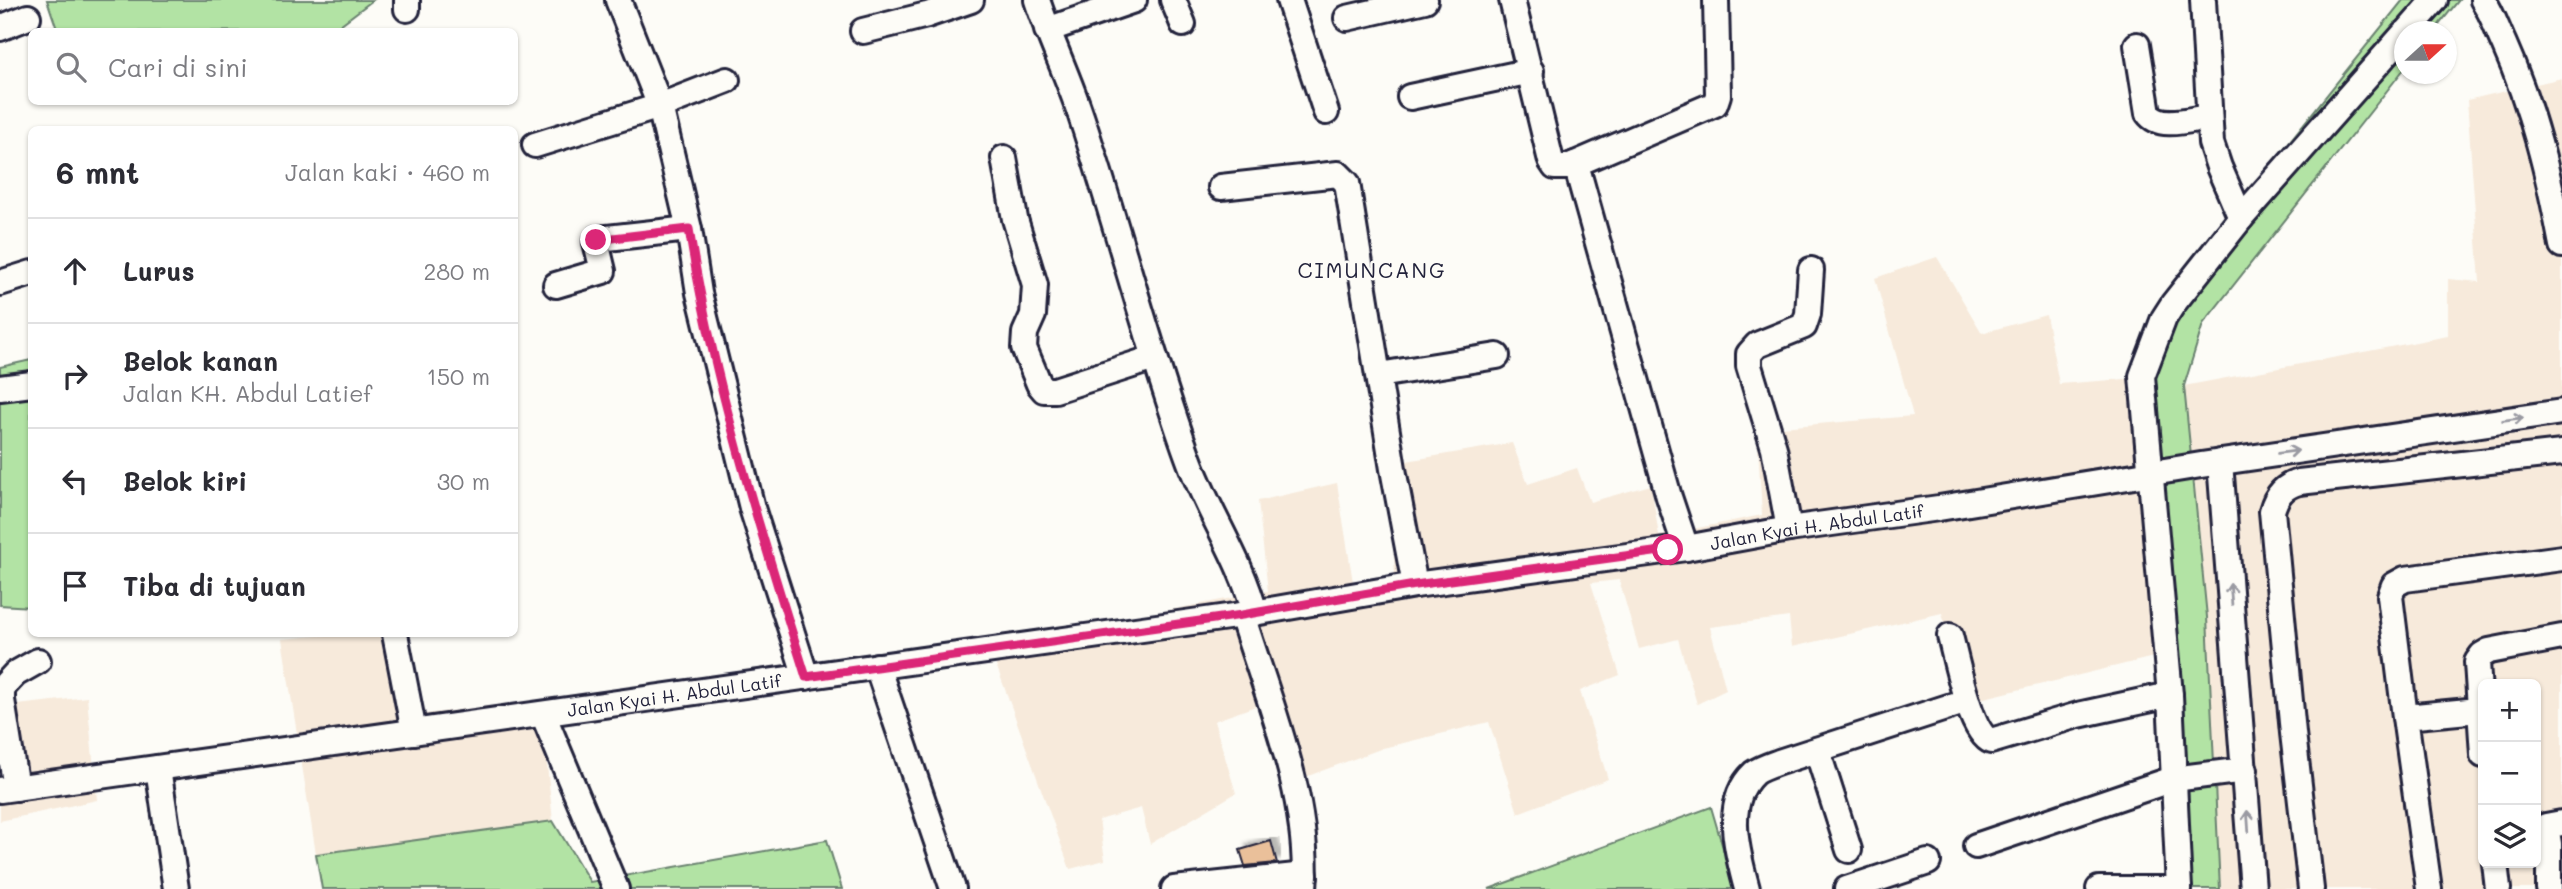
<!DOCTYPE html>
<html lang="id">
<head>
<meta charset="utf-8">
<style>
  :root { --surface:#fff; --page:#f2f2f3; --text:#2b2b33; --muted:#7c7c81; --line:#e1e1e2 }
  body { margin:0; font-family:Mali,sans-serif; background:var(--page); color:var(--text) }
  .controls { position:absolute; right:21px; bottom:21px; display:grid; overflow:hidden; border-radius:10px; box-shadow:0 2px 5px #0004 }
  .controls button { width:63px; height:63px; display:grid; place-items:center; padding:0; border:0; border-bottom:2px solid var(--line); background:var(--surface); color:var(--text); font:35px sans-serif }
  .compass { position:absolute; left:2394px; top:21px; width:63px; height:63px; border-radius:50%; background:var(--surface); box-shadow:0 2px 5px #0004; rotate:69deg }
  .stop { position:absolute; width:21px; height:21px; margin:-16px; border:5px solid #db2777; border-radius:50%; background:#fff }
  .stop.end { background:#db2777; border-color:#fff; box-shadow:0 2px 7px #0008 }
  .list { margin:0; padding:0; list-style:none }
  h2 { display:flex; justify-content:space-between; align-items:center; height:91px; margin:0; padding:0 28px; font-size:30px }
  h2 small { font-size:23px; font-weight:400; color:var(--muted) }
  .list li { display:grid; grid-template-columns:46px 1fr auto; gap:21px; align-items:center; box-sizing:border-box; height:105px; padding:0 28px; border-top:2px solid var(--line) }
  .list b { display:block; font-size:26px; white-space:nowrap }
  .list p { margin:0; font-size:23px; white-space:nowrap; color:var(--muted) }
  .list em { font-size:23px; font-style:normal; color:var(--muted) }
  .icon { flex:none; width:38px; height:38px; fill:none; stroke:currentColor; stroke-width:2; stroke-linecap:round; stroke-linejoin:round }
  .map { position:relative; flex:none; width:2562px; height:889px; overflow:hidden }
  .search { position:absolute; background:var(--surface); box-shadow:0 2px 5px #0004; left:28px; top:28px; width:490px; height:77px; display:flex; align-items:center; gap:18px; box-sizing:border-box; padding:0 24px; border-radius:10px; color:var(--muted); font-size:26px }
  .panel { position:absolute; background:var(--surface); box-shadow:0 2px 5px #0004; left:28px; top:126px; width:490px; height:511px; border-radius:10px }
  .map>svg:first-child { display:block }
  .built { fill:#f7eadb; fill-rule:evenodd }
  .green { fill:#b2e3a4; stroke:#6a8270; stroke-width:2 }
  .building { fill:#eac09a; stroke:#22223b; stroke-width:2; filter:url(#shadow) }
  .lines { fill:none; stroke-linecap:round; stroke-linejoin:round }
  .minor-casing { stroke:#22223b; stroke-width:30 }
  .minor { stroke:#fdfcf7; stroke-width:24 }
  .oneway { stroke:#9a9aa2 }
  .route { stroke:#db2777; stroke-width:9 }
  .labels { text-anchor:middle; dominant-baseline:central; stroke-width:5; stroke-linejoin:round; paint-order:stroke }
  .street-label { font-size:18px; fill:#22223b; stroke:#fdfcf7 }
  .quarter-label { font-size:21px; letter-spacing:2px; fill:#22223b; stroke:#fdfcf7 }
</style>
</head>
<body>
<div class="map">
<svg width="2562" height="889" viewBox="0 0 2562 889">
  <defs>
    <filter id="shadow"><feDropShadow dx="6" dy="-6" stdDeviation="2" flood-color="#0004"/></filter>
  </defs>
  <rect width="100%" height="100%" fill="#fdfcf7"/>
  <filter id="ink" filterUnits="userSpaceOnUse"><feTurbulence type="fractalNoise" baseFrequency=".0143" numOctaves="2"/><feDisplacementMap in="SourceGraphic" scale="14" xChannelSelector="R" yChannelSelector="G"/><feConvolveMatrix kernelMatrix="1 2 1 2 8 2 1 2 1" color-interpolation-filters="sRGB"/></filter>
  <g filter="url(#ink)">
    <path class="built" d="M 2562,78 L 2562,889 L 2220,889 L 2207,617 L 2184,386 L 2448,336 L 2448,279 L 2480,282 L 2467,100 ZM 2483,684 L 2536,684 L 2536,863 L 2483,863 Z
      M 1937,257 L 1982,333 L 2046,315 L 2059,384 L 2138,378 L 2170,653 L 1964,703 L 1942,613 L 1792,647 L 1789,617 L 1710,627 L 1726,690 L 1697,704 L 1678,639 L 1639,649 L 1619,580 L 1591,583 L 1620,675 L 1580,691 L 1608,779 L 1518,813 L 1489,722 L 1383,748 L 1284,785 L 1264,703 L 1214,721 L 1236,793 L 1150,844 L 1141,808 L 1099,820 L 1105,860 L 1070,869 L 989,645 L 1268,591 L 1258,501 L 1337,483 L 1353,582 L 1395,576 L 1389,464 L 1512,443 L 1528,484 L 1577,468 L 1590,502 L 1651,485 L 1659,536 L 1762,515 L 1757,429 L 1913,416 L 1875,278 Z
      M 341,634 L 386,634 L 400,717 L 540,700 L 553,821 L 316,854 L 282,639 Z
      M 87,697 L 97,800 L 0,821 L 0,707 Z"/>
    <path class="green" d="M 47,0 L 373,0 L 332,31 L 58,32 Z
      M 2403,0 L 2459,0 L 2434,31 L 2404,32 L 2404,69 L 2203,324 L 2184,386 L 2207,617 L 2220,889 L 2180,889 L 2138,378 L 2172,288 Z
      M 31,360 L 31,607 L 0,605 L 0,367 Z
      M 1711,807 L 1735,889 L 1489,889 Z
      M 553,821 L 590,882 L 827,840 L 842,889 L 322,889 L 316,854 Z"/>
    <path class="building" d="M 1271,841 L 1277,863 L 1245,866 L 1240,850 Z"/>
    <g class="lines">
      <defs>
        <g id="minor">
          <path d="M 407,0 L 407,9"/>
          <path d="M 618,0 L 660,106 L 689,229 L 699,293 L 752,508 L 806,677"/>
          <path d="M 1037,0 C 1050,40 1069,78 1082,119 C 1119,231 1148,346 1188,457 C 1207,511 1241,559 1255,613"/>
          <path d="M 1173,0 L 1183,24"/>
          <path d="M 1289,0 L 1326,112"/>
          <path d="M 1512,0 L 1551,161 L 1555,167 L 1567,167 L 1575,164 L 1579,175 L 1669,497 L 1686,548"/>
          <path d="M 2203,0 L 2211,143 L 2219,167 L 2241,218"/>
          <path d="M 2483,0 C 2492,13 2497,29 2504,44 C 2533,109 2549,176 2562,245"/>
          <path d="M 1347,18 L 1425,0"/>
          <path d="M 0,28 L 28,17"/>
          <path d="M 1047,30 L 1134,0"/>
          <path d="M 863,31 L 927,15 L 971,0"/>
          <path d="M 2407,32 L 2435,0"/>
          <path d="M 2137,45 L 2148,113 C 2160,130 2191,119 2209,117"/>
          <path d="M 1410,97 L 1531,71"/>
          <path d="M 535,145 L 660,106 L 727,80"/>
          <path d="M 1004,158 L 1015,219 L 1035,285 L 1033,315 L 1025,333 L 1024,348 L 1039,384 L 1044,390 L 1055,390 L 1154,358"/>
          <path d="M 1575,164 L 1715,104 L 1718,95 L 1716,0"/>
          <path d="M 1221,187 L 1338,174 L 1347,183 L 1393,469 L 1415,585"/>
          <path d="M 0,283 L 32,273"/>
          <path d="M 556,285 L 603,271 L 596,242 L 598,239 L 689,229"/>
          <path d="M 1379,375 L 1497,356"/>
          <path d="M 0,388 L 32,384"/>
          <path d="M 2220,462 L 2253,889"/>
          <path d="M 1789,529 L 1774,448 L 1749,366 L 1749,354 L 1757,345 L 1804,326 L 1808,314 L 1811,270"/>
          <path d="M 1242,615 C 1268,699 1311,800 1304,889"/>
          <path d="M 395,634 L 414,732"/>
          <path d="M 1950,636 C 1956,658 1970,733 1991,741 L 2078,715 L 2170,695"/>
          <path d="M 877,666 L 953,889"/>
          <path d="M 543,714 L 616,889"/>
          <path d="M 2405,717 L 2390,596 L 2394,585 L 2405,579 L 2562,558"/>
          <path d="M 1817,750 L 1849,850"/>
          <path d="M 2483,755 L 2477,662 L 2482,655 L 2489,651 L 2562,637"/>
          <path d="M 158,768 L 176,889"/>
          <path d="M 16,788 L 2,700 L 2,688 L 15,674 L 38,661"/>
          <path id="s1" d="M 0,790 L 1242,615 L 1415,585 L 1686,548 L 1789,529 L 1939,508 L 2201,465 L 2562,412"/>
          <path d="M 1976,846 L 2173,779 L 2245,770"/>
          <path d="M 2495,863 L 2498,889"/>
          <path d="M 1174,889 L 1305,875"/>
          <path d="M 1747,889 C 1738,854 1722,803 1754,773 C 1761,768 1771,765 1779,762 L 1967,701"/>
          <path d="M 1847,889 L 1928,862"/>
          <path d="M 2099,889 L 2179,889"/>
          <path d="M 2179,889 L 2170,695 L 2142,376 L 2164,318 L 2173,304 L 2241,218 L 2404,34"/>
          <path d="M 2311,889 L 2293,733 L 2272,511 C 2276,496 2283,486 2299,482 L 2562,453"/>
          <path d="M 2429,889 L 2405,717 L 2479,710"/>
          <path d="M 2549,889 L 2549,844 L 2546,826 L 2562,823"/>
        </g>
      </defs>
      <use href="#minor" class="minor-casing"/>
      <use href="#minor" class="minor"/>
    </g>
    <defs><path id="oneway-shaft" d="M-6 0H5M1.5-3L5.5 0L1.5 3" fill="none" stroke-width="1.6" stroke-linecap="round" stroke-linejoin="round" transform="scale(1.75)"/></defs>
    <g class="oneway">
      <use href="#oneway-shaft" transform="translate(2513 419) rotate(-8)"/>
      <use href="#oneway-shaft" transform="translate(2288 452) rotate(-8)"/>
      <use href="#oneway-shaft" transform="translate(2231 594) rotate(-95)"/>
      <use href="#oneway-shaft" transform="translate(2248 821) rotate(-94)"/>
    </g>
  </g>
  <g class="lines" filter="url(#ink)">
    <path class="route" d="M 596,240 L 689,229 C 713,382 760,530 806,677 L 1242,615 L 1415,585 L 1668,550"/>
  </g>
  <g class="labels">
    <g class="street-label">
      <text stroke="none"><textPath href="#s1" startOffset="1836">Jalan Kyai H. Abdul Latif</textPath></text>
      <text stroke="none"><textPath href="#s1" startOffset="681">Jalan Kyai H. Abdul Latif</textPath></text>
    </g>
    <g class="quarter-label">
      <text x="1372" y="269">CIMUNCANG</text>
    </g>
  </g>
</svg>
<div class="controls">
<button>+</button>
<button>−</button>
<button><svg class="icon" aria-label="layers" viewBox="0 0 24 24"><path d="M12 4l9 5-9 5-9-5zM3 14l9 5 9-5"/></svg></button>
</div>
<svg class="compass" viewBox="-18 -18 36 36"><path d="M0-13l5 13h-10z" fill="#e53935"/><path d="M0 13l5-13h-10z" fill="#7c7c81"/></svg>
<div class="stop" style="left:1668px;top:550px"></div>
<div class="stop end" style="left:596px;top:240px"></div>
<div class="search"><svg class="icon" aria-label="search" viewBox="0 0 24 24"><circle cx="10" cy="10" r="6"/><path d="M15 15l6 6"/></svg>Cari di sini</div>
<section class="panel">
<h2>6 mnt<small>Jalan kaki · 460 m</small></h2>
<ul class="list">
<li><svg class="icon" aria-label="ahead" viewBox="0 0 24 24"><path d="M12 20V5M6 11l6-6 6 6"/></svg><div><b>Lurus</b></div><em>280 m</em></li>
<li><svg class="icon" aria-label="right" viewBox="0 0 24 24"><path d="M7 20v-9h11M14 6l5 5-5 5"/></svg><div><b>Belok kanan</b><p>Jalan KH. Abdul Latief</p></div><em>150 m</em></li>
<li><svg class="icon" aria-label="left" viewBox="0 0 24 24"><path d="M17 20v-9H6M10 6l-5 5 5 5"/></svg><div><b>Belok kiri</b></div><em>30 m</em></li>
<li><svg class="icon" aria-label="arrive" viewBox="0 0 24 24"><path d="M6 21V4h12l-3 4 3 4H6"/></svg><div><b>Tiba di tujuan</b></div></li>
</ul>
</section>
</div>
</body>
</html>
